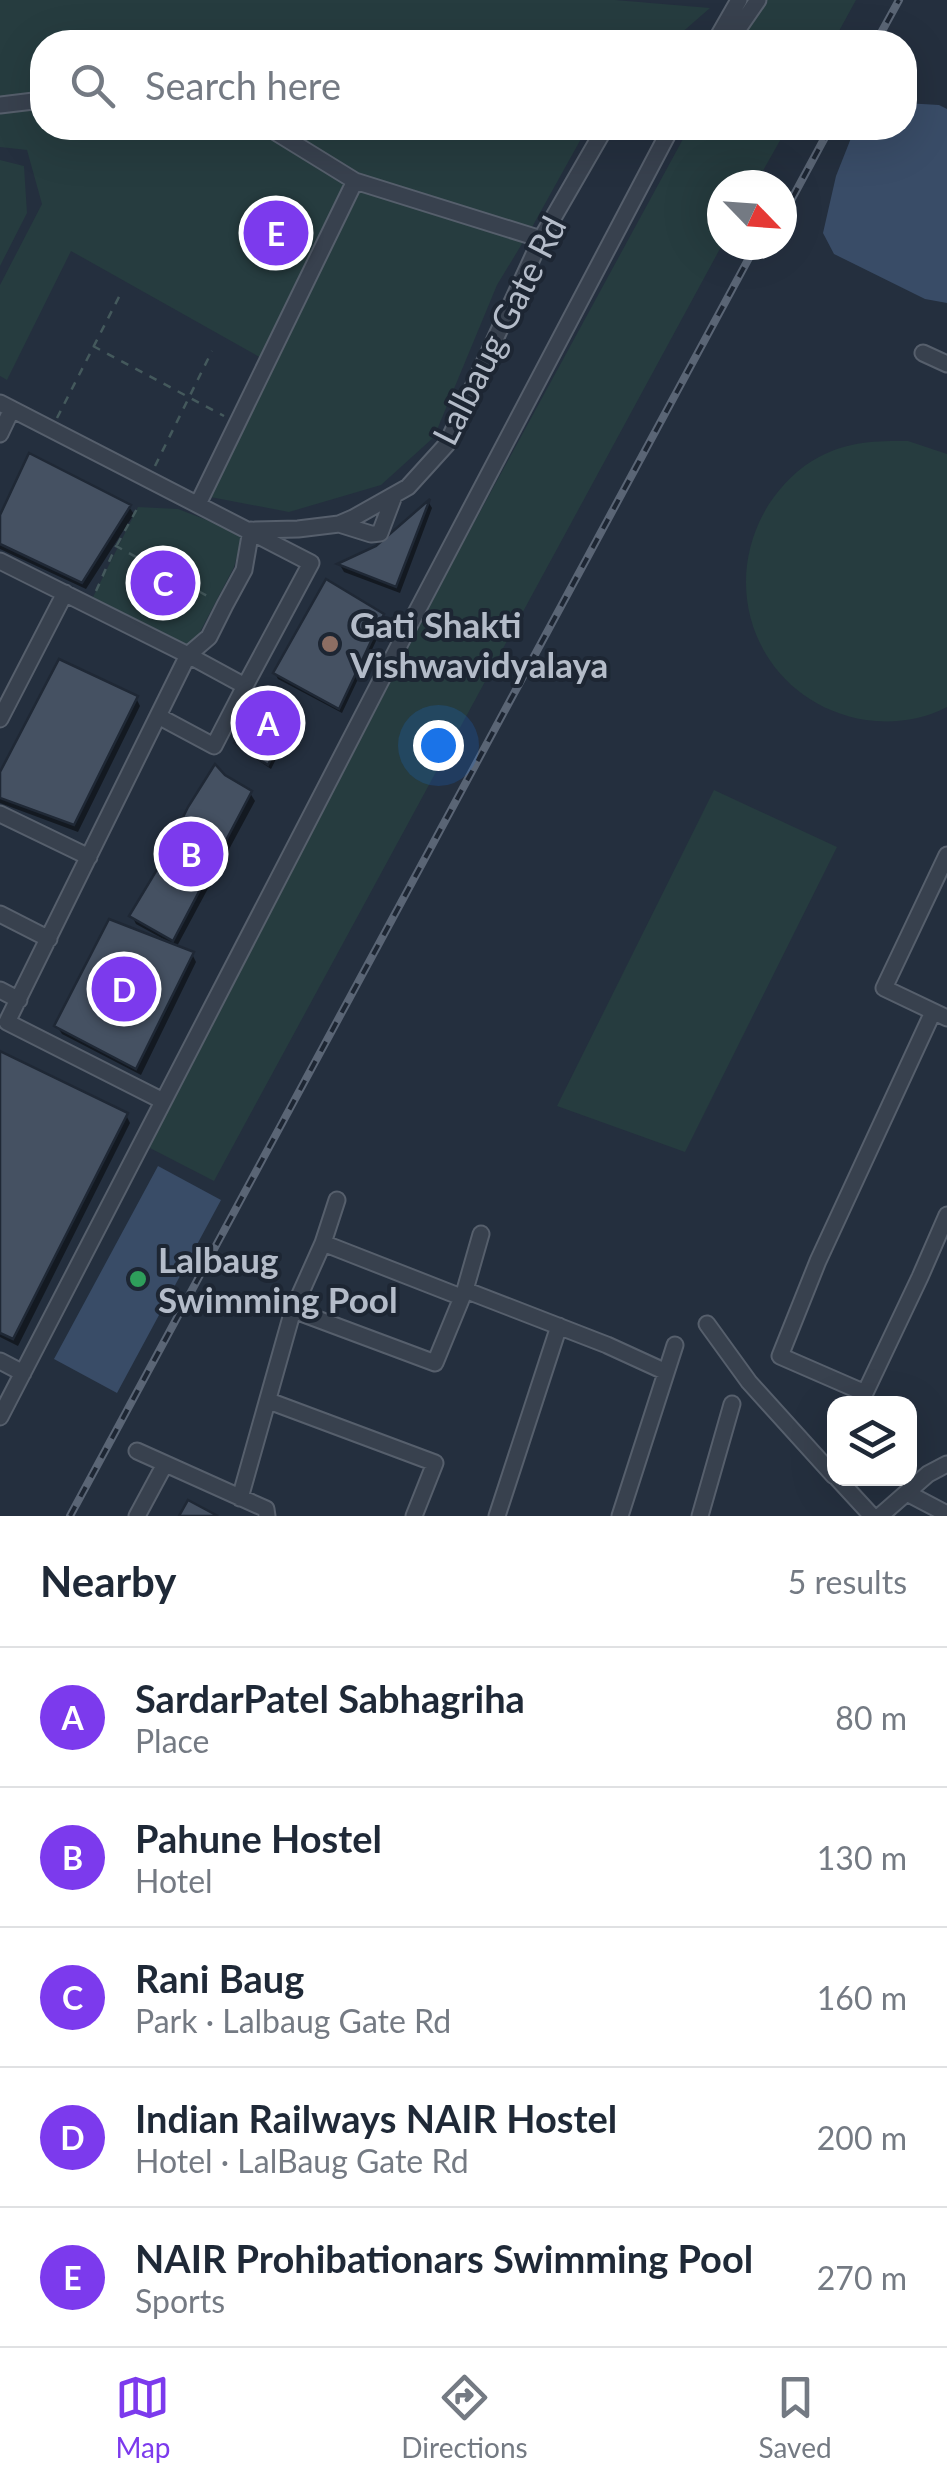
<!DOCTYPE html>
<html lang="en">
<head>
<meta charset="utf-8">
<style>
  :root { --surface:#fff; --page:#f6f6f7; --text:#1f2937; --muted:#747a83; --line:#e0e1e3; --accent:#7c3aed }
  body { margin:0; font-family:Lato,sans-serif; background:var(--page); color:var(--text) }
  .controls { position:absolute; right:30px; bottom:30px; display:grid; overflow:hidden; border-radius:20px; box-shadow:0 10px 40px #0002 }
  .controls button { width:90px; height:90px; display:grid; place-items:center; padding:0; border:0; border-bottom:2px solid var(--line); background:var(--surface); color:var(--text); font:50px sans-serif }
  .compass { position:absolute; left:707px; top:170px; width:90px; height:90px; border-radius:50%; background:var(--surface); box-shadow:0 10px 40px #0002; rotate:115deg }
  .you { position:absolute; left:438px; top:745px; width:35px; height:35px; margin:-25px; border:8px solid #fff; border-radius:50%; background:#1a73e8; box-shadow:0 0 0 15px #1a73e833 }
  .badge { display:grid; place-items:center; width:65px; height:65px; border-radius:50%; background:var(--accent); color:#fff; font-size:32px; font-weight:700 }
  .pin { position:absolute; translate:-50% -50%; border:5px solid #fff; box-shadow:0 2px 10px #0006 }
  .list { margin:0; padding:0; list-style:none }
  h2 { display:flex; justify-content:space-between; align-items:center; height:130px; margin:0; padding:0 40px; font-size:42px }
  h2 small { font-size:32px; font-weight:400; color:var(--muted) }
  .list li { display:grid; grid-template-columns:65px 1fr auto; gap:30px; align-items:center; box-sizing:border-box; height:140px; padding:0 40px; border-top:2px solid var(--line) }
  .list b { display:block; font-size:38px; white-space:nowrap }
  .list p { margin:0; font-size:32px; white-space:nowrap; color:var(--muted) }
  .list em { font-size:32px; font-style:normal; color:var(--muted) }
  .icon { flex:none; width:55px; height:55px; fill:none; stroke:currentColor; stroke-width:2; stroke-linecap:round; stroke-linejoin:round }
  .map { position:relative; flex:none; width:947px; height:1516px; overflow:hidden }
  .search { position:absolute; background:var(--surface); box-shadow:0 10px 40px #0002; left:30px; right:30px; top:30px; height:110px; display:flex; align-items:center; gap:25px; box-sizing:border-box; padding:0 35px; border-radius:40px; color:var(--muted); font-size:38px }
  .sheet { height:830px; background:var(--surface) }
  nav { display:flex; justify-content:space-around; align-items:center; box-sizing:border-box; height:140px; border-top:2px solid var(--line); background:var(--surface); font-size:28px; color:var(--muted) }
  nav a { display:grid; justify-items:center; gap:5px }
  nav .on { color:var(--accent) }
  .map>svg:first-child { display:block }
  .green { fill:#263c3f }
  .water { fill:#394c67 }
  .shadow { fill:#0007 }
  .building { fill:#455162; stroke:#1f2835; stroke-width:2.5 }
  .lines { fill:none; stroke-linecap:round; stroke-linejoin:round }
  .minor-casing { stroke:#565f6c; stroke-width:19 }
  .path { stroke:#44595c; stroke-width:2.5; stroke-dasharray:8 8; stroke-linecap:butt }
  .minor { stroke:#38414e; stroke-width:15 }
  .rail-casing { stroke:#5a6575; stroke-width:8 }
  .rail { stroke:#1d2633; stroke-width:4; stroke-dasharray:11; stroke-linecap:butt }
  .education-dot { fill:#8d6e63; stroke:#1d2633; stroke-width:4 }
  .leisure-dot { fill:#2e9e5b; stroke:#1d2633; stroke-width:4 }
  .labels { text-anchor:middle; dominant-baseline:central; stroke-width:8; stroke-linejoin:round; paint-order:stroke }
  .street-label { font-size:35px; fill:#b4bcc9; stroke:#1d2633 }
  .poi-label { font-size:35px; font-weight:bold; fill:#b4bcc9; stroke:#1d2633; text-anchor:start }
</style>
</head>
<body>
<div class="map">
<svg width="947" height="1516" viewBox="0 0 947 1516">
  <rect width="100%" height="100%" fill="#242f3e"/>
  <path class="green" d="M 0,0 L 615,0 L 710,8 L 671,42 L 42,42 L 42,128 L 587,128 L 531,229 L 497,285 L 434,437 L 381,485 L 289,512 L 205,496 L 272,364 L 71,251 L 7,380 L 0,376 L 0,285 L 42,204 L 27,150 L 0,147 Z
    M 761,0 L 856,0 L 833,42 L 735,42 Z
    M 689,128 L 787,128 L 755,185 L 722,185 L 722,245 L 214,1181 L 148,1147 L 456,556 Z
    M 0,160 L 24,166 L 27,213 L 0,266 Z
    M 908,441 L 947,454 L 947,707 C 922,720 893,724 866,720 C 762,703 714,592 769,504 C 781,486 799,467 819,457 C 849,441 876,441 908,441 Z
    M 138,507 L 178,509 L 243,534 L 234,567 L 188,655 L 92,599 Z
    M 714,790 L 837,847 L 685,1152 L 557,1106 Z"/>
  <path class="water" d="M 905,103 L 939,105 L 947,109 L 947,303 L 925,299 L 834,254 L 823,233 L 836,176 L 855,128 L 904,128 Z
    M 256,204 L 311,235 L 297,261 L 241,232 Z
    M 158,1166 L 221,1200 L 117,1393 L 54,1359 Z"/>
  <path class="shadow" d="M 429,503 L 432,508 L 400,593 L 344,572 L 340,565 L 378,548 Z
    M 129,507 L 134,514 L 86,589 L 0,549 L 0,521 Z
    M 382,616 L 385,622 L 342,713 L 278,679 L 275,673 Z
    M 136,698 L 140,706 L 78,832 L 0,803 L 0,777 Z
    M 297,705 L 300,711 L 271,769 L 240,748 L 237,743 Z
    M 250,793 L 255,801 L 176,948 L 192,954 L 196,962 L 141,1075 L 62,1034 L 57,1026 L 166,944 L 167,941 L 136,924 L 132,916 Z
    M 0,1054 L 126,1115 L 130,1123 L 18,1346 L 0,1337 Z"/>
  <path class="building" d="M 29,453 L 131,505 L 82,583 L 0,544 L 0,515 Z
    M 430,499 L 396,587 L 337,564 L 376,546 Z
    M 326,579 L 384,614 L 339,709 L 273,673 Z
    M 59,659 L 138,696 L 74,825 L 0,798 L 0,772 Z
    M 268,691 L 298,703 L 268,765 L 234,743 Z
    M 215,764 L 225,775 L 252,791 L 173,941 L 129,916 L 158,868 L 188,807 Z
    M 109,919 L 194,952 L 136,1069 L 54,1026 Z
    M 0,1051 L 128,1113 L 13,1339 L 0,1333 Z
    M 188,1500 L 218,1516 L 179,1516 Z"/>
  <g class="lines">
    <defs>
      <path id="minor" d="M 715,42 L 739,0
        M 729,42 L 758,0
        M 0,105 L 42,100
        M 269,128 L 355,181 L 541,239
        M 923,353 L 947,364
        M 0,403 L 311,563 L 245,686 L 188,655 L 209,637 L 225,605 L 244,570 L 251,530
        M 0,434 L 12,409
        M 198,504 L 355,181
        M 339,524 L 371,534 L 380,533 L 394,496
        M 255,530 L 298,529 L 339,524 L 353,518 L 408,487 L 447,444 L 541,239 L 605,128
        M 0,561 L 188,655 L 7,1022 L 163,1101
        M 158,716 L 214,746 L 245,686
        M 0,719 L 65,593
        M 0,814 L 89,857
        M 947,855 L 884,988 L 947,1018
        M 0,914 L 49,939
        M 0,990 L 19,1000
        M 323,1243 L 461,1297
        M 465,1290 L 607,1345 L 666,1372
        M 293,1310 L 435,1363 L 465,1290 L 481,1234
        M 707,1324 L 749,1382 L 834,1476
        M 0,1361 L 23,1373
        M 865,1393 L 920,1277 L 947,1215
        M 269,1401 L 435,1463 L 414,1516
        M 860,1404 L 865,1393 L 780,1356 L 818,1261 L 933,1012
        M 0,1417 L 407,630 L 671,128
        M 137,1451 L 266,1509 L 267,1516
        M 837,1478 L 872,1516
        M 907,1493 L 947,1514
        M 240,1498 L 293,1310 L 323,1243 L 337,1200
        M 137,1516 L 165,1464
        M 497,1516 L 559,1326
        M 620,1516 L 675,1345
        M 700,1516 L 732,1404
        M 880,1516 L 928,1474 L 947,1464"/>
    </defs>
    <use href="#minor" class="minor-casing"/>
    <path class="path" d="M 93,346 L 224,416
      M 57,418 L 121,293
      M 155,466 L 212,351
      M 117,545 L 138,507
      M 96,591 L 116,546 L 211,598"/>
    <use href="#minor" class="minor"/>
    <defs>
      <path id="rail" d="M 876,42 L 899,0
        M 782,217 L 830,128
        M 70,1516 L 756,245"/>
    </defs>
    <use href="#rail" class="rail-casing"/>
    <use href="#rail" class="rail"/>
  </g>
  <circle class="education-dot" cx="330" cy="644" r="10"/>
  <circle class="leisure-dot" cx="138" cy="1279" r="10"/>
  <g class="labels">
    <g class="street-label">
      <text transform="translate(498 330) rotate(-63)">Lalbaug Gate Rd</text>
    </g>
    <g class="poi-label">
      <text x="350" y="624">Gati Shakti<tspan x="350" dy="40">Vishwavidyalaya</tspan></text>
      <text x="158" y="1259">Lalbaug<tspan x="158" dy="40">Swimming Pool</tspan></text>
    </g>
  </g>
</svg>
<div class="controls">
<button><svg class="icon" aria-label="layers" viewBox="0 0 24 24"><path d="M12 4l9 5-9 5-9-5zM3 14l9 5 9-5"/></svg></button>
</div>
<svg class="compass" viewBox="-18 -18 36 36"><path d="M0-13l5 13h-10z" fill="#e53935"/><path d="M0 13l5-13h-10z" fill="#747a83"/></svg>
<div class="you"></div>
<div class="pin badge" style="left:268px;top:723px">A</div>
<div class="pin badge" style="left:191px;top:854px">B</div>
<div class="pin badge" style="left:163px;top:583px">C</div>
<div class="pin badge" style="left:124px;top:989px">D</div>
<div class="pin badge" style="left:276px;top:233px">E</div>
<div class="search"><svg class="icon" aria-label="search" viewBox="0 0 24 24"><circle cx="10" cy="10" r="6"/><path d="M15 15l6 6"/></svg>Search here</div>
</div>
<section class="sheet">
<h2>Nearby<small>5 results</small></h2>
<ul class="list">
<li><span class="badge">A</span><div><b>SardarPatel Sabhagriha</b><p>Place</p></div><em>80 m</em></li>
<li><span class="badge">B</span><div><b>Pahune Hostel</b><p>Hotel</p></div><em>130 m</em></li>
<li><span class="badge">C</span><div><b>Rani Baug</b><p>Park · Lalbaug Gate Rd</p></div><em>160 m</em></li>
<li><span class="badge">D</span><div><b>Indian Railways NAIR Hostel</b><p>Hotel · LalBaug Gate Rd</p></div><em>200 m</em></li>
<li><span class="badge">E</span><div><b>NAIR Prohibationars Swimming Pool</b><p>Sports</p></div><em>270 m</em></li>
</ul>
</section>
<nav>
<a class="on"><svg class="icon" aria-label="map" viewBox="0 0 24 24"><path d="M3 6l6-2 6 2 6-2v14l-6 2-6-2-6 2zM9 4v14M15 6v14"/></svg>Map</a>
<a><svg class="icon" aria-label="directions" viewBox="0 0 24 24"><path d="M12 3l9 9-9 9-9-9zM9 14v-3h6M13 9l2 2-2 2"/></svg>Directions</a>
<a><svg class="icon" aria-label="saved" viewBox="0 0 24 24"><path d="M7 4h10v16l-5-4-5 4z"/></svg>Saved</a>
</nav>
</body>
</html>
